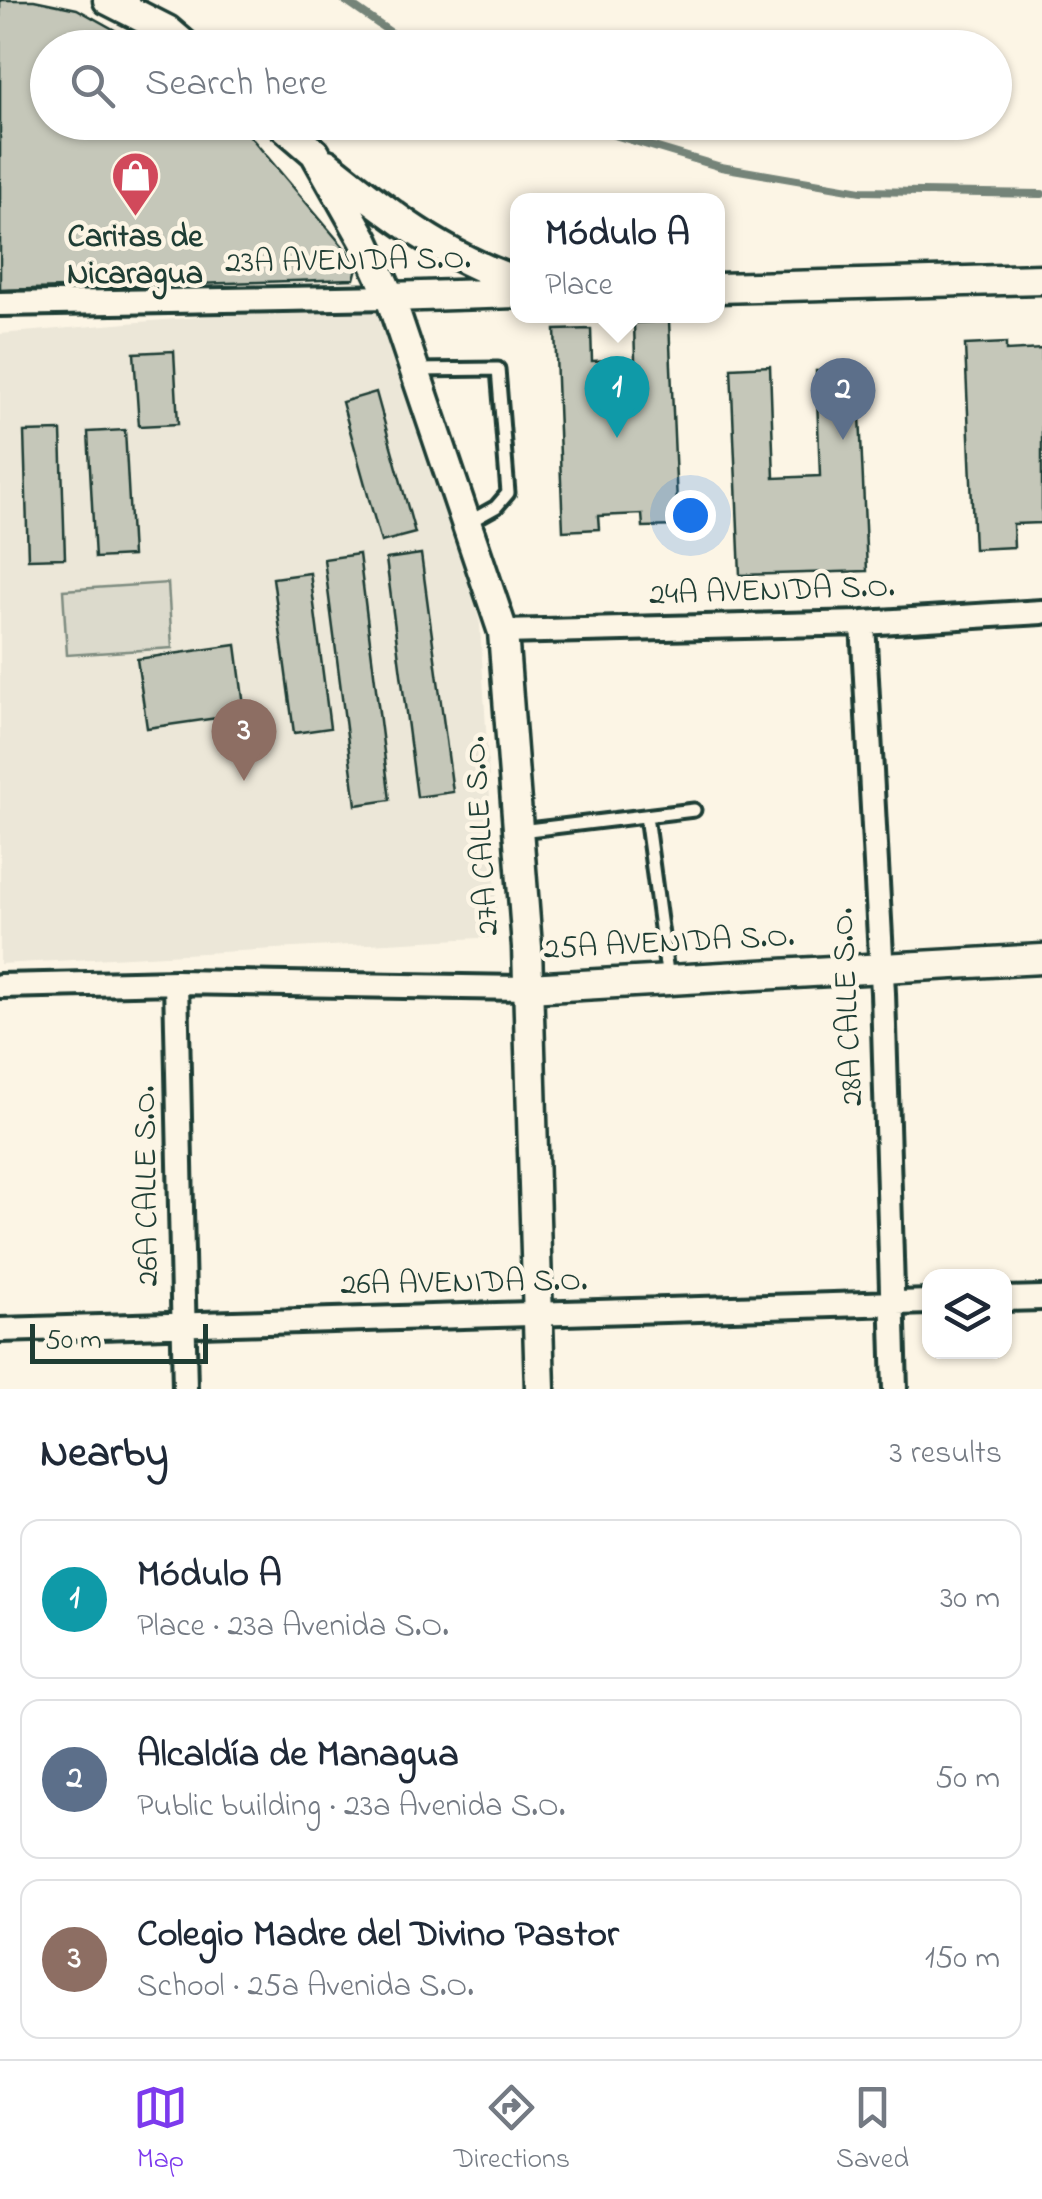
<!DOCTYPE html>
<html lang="en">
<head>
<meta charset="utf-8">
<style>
  :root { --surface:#fff; --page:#f6f6f7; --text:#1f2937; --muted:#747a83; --line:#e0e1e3; --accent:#7c3aed }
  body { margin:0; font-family:"Indie Flower",sans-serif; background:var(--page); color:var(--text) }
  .controls { position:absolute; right:30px; bottom:30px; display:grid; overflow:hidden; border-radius:20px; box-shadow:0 2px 8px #0004 }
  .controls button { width:90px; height:90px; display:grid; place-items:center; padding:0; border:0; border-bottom:2px solid var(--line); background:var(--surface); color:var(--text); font:50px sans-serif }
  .scale { position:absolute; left:30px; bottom:25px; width:178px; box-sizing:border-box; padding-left:10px; border:5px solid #1f3d34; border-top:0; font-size:28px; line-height:35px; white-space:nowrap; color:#1f3d34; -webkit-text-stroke:8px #fcf5e5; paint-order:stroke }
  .you { position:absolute; left:690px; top:515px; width:35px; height:35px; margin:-25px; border:8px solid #fff; border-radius:50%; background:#1a73e8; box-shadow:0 0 0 15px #1a73e833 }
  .badge { display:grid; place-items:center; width:65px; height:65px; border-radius:50%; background:var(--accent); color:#fff; font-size:32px; font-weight:700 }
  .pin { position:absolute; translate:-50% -82px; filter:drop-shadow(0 2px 5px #0008) }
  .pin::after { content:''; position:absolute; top:52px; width:35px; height:30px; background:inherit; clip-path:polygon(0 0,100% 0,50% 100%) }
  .popup { position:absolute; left:510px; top:193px; width:215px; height:130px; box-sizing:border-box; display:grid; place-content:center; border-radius:20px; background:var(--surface); filter:drop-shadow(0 2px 8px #0005); font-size:32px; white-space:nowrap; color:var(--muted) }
  .popup b { font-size:38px; color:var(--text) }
  .popup::after { content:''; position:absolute; left:50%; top:100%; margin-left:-20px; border:20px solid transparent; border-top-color:var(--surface) }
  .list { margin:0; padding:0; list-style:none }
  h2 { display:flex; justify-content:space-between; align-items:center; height:130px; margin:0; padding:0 40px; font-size:42px }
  h2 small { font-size:32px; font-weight:400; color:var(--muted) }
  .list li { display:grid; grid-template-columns:65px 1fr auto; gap:30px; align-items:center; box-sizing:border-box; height:160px; margin:0 20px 20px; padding:0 20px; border:2px solid var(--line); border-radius:20px }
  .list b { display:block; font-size:38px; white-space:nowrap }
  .list p { margin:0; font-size:32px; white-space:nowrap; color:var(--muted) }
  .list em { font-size:32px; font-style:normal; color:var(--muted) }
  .icon { flex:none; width:55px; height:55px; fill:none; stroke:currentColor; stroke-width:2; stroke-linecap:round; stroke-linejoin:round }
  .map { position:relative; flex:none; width:1042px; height:1389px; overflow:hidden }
  .search { position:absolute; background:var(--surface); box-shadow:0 2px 8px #0004; left:30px; right:30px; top:30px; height:110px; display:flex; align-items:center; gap:25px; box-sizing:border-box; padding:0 35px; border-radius:55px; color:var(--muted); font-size:38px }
  .sheet { height:670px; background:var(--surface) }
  nav { display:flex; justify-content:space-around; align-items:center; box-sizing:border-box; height:140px; border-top:2px solid var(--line); background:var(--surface); font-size:28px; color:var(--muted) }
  nav a { display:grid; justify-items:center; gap:5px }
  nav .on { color:var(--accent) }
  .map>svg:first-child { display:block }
  .built { fill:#ece7d8 }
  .green { fill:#dcdacc; stroke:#7e8c80; stroke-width:2.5 }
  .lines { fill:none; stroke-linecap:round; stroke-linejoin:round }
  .stream { stroke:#758479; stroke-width:8 }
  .building { fill:#c5c7b9; stroke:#1f3d34; stroke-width:2.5 }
  .service-casing { stroke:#1f3d34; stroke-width:19 }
  .minor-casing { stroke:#1f3d34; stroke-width:30 }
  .tertiary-casing { stroke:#1f3d34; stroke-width:35 }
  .service { stroke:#fcf5e5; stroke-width:11 }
  .minor { stroke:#fcf5e5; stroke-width:22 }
  .tertiary { stroke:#fcf5e5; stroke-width:28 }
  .labels { text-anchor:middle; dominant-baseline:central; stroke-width:9; stroke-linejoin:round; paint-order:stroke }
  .poi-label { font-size:32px; font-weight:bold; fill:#1f3d34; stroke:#fcf5e5 }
  .street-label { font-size:32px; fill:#1f3d34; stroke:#fcf5e5 }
</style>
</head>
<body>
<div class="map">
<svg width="1042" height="1389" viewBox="0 0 1042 1389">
  <rect width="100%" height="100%" fill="#fcf5e5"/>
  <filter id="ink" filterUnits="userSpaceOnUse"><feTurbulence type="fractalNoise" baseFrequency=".01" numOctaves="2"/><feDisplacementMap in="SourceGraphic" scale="20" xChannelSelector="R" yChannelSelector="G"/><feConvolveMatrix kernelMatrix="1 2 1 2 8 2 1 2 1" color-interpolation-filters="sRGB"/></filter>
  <g filter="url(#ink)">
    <path class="built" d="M 384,301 L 420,443 L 463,550 L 480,624 L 498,937 L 0,964 L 0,334 Z"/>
    <path class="green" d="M 168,583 L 172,648 L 67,655 L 63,590 Z"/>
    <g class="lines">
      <path class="stream" d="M 344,0 L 413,48
        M 571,122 L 721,167 L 861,191 L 1042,194"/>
    </g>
    <path class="building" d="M 0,0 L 34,0 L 77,9 L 147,48 L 48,48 L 48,122 L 238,122 L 358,264 L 354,279 L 0,290 Z
      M 669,321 L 678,526 L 643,527 L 642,514 L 598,516 L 599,529 L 563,531 L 555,330 L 591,329 L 592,361 L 635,359 L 634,323 Z
      M 1006,343 L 1006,351 L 1042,349 L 1042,523 L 1013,524 L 1014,547 L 974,549 L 965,345 Z
      M 174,351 L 178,424 L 139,426 L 134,353 Z
      M 770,366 L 774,478 L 820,476 L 816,371 L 858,370 L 867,571 L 740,575 L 731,368 Z
      M 376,392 L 415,533 L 381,542 L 342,402 Z
      M 125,430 L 132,556 L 95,558 L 88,432 Z
      M 61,431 L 65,558 L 28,559 L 24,432 Z
      M 359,554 L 390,800 L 356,805 L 324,559 Z
      M 421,554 L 453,792 L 417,797 L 386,559 Z
      M 310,573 L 330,728 L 294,733 L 273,578 Z
      M 236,645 L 245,714 L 147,728 L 137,659 Z"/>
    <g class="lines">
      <defs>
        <path id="service" d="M 416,370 L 498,369 L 508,493 L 496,507 L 469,522
          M 646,816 L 668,980
          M 520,831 L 694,810"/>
        <path id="minor" d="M 0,304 L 390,297
          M 863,623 L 883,993 L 895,1389
          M 503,632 L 863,623 L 1042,612
          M 176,982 L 185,1389
          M 0,986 L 176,982 L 528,988
          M 1004,1299 L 1042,1298
          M 0,1330 L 930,1302"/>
        <path id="tertiary" d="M 108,0 L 167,30 L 188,48
          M 279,122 L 315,153 L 364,240 L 390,297 L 503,632 L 527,947 L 540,1389
          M 327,164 C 387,212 443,257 517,281
          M 717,288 L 1042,279
          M 390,297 L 517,293
          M 528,988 L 1042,959"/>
      </defs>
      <use href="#service" class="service-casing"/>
      <use href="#minor" class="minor-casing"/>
      <use href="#tertiary" class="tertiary-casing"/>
      <use href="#service" class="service"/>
      <use href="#minor" class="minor"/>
      <use href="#tertiary" class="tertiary"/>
    </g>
  </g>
  <defs>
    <symbol id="shop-pin" viewBox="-11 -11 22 30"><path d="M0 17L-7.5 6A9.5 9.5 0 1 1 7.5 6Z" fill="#d1495b" stroke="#fcf5e5"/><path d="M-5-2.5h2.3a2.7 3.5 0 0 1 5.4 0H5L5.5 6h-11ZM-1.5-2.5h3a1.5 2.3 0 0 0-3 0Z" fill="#fff"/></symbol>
  </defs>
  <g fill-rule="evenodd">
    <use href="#shop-pin" x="108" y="148" width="55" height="75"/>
  </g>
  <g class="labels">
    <g class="poi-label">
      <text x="135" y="238">Caritas de<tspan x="135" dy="37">Nicaragua</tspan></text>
    </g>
    <g class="street-label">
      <text transform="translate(348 262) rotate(-1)">23A AVENIDA S.O.</text>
      <text transform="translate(772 592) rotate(-2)">24A AVENIDA S.O.</text>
      <text transform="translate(483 836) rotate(-94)">27A CALLE S.O.</text>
      <text transform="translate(669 944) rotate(-3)">25A AVENIDA S.O.</text>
      <text transform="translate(849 1007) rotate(-93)">28A CALLE S.O.</text>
      <text transform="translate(148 1186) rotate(-91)">26A CALLE S.O.</text>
      <text transform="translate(464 1284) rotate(-1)">26A AVENIDA S.O.</text>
    </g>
  </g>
</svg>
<div class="controls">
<button><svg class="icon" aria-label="layers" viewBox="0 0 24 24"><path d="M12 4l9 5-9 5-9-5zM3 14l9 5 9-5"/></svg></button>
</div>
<div class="scale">50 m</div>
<div class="you"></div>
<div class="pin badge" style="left:617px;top:438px;background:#0f9aa8">1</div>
<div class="popup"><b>Módulo A</b>Place</div>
<div class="pin badge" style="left:843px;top:440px;background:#5c6f8a">2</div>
<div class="pin badge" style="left:244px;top:781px;background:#8d6e63">3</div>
<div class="search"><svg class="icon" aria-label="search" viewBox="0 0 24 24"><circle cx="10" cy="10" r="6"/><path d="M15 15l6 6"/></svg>Search here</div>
</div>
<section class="sheet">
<h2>Nearby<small>3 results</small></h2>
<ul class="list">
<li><span class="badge" style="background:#0f9aa8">1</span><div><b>Módulo A</b><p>Place · 23a Avenida S.O.</p></div><em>30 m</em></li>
<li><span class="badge" style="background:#5c6f8a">2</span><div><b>Alcaldía de Managua</b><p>Public building · 23a Avenida S.O.</p></div><em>50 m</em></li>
<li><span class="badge" style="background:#8d6e63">3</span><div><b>Colegio Madre del Divino Pastor</b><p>School · 25a Avenida S.O.</p></div><em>150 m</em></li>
</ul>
</section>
<nav>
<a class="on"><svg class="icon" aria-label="map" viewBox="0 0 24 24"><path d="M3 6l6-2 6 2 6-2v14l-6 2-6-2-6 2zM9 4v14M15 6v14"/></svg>Map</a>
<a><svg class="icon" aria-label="directions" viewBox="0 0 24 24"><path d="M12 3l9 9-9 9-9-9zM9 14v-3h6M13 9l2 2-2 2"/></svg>Directions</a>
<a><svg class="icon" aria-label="saved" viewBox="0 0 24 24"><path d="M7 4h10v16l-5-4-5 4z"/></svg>Saved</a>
</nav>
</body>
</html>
